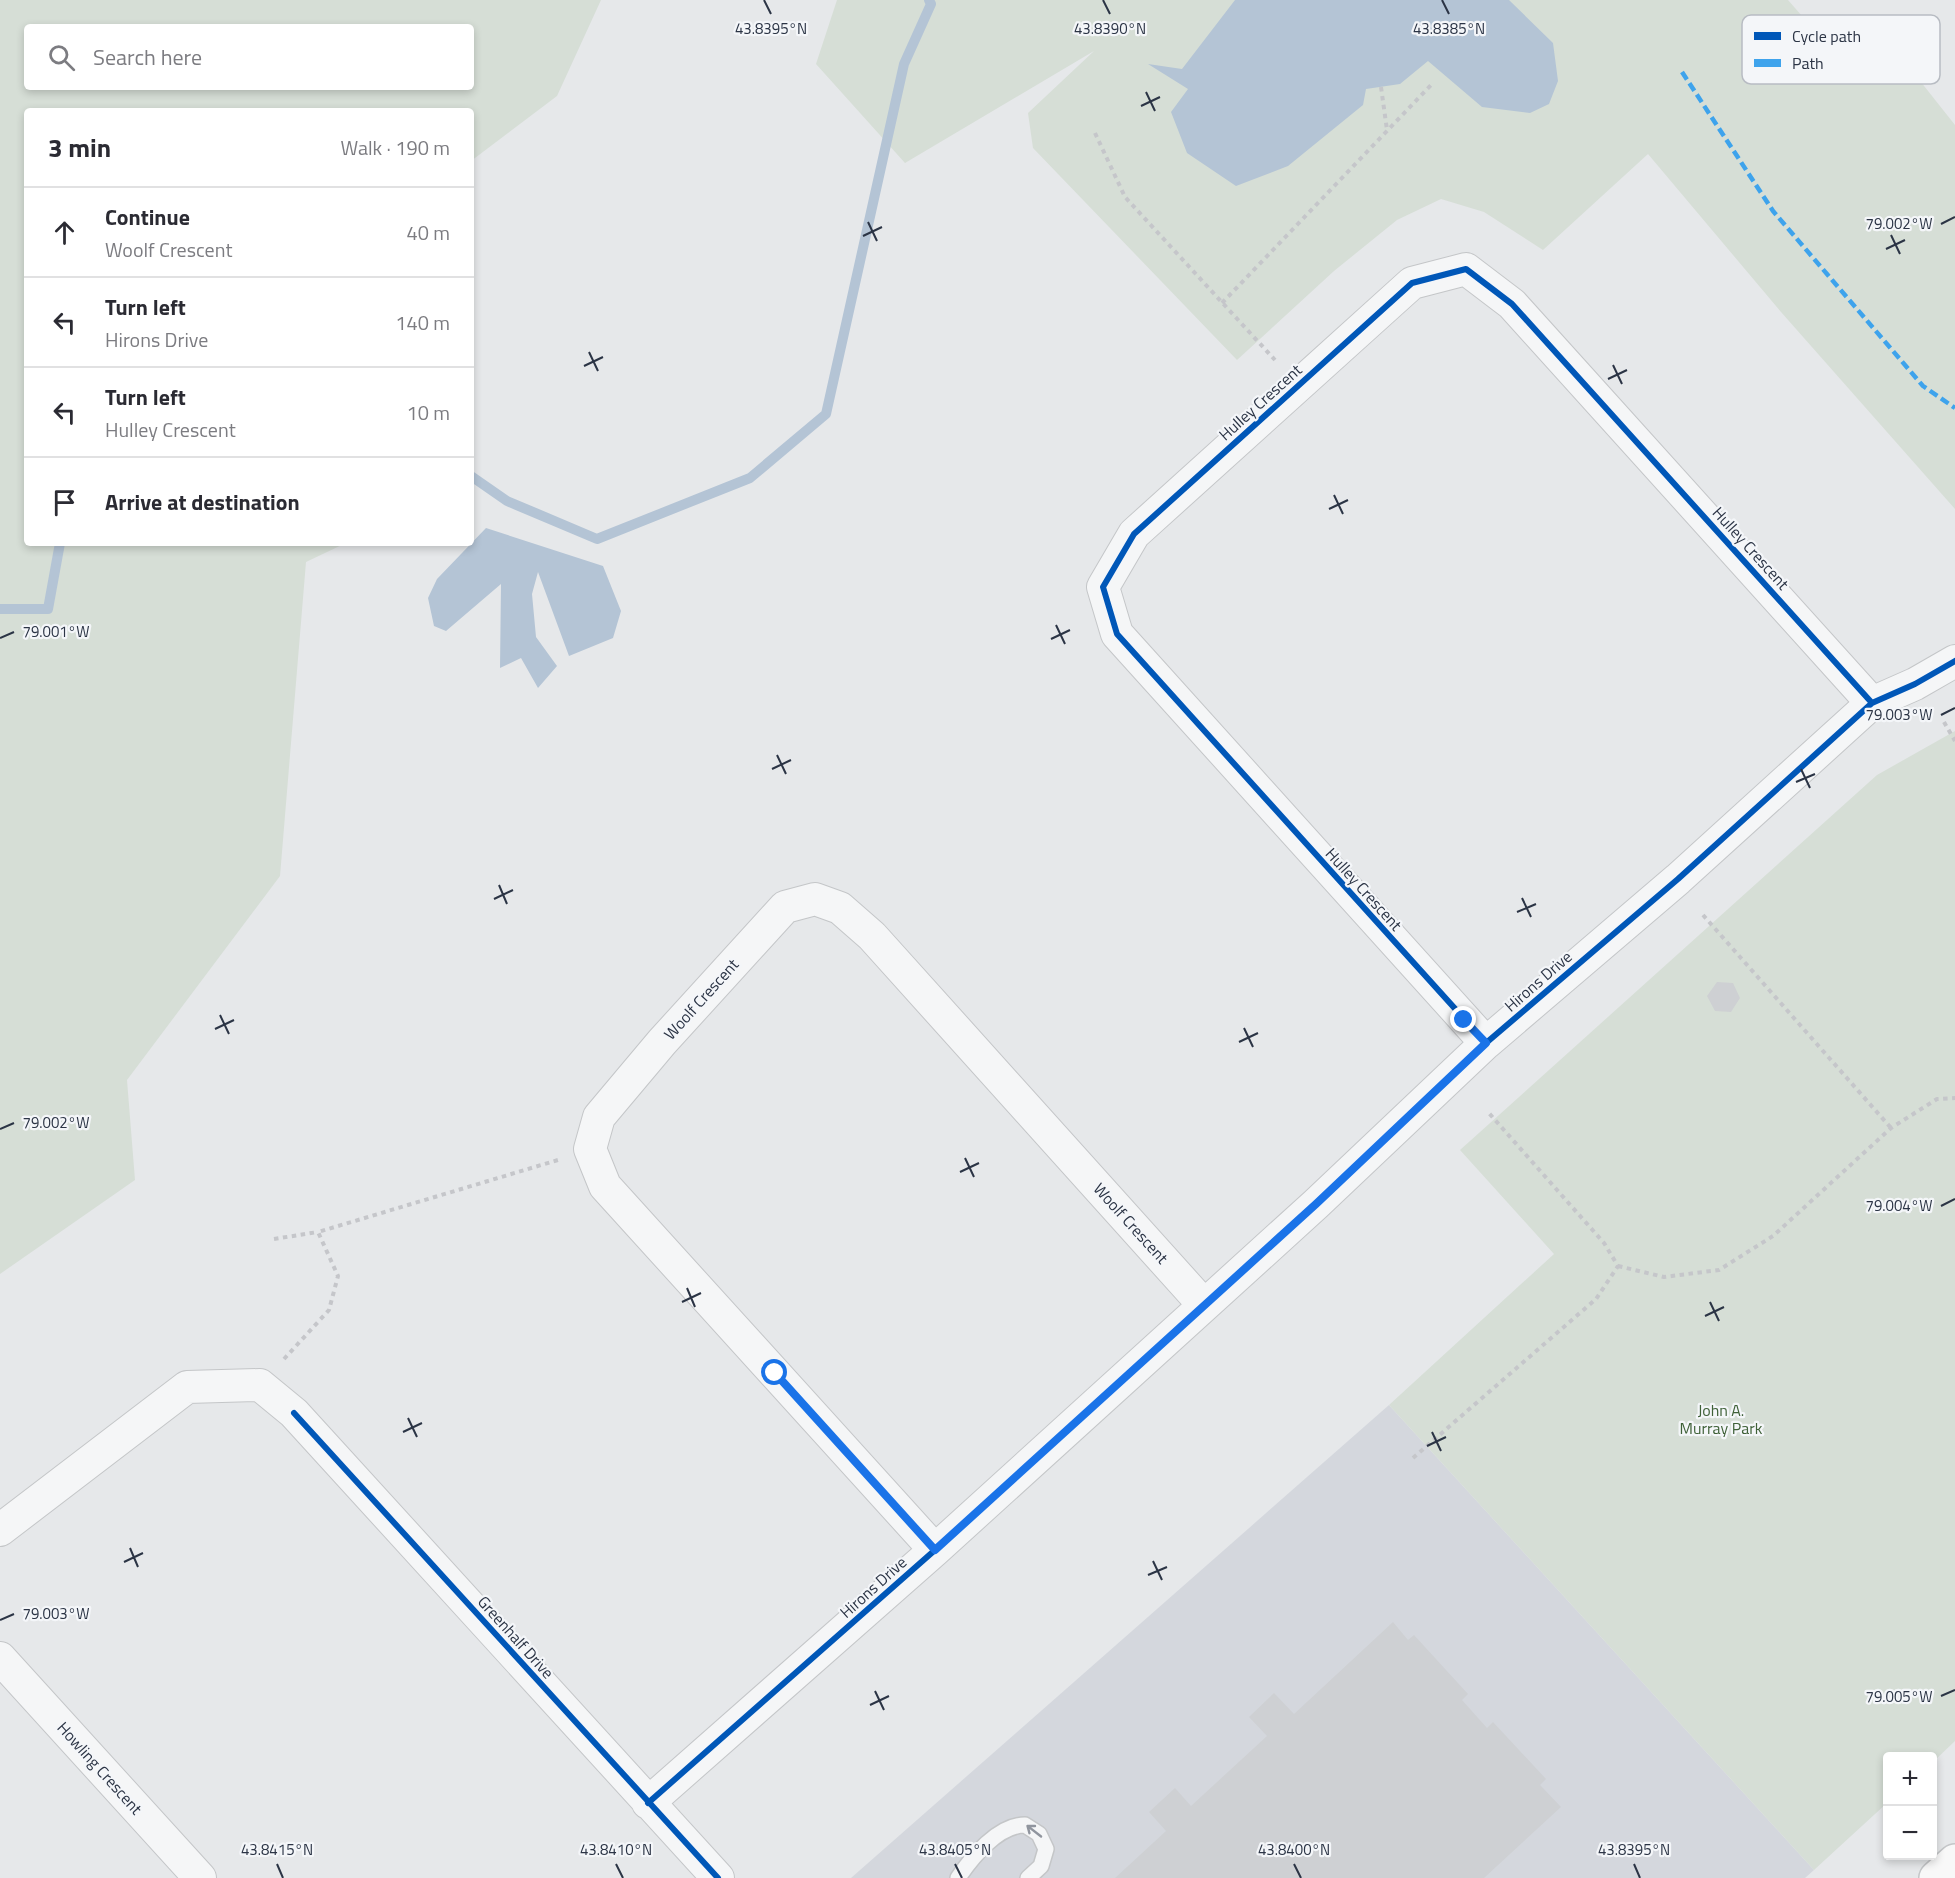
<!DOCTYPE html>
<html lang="en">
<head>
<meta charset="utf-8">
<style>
  :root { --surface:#fff; --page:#f7f7f7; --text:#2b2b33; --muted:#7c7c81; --line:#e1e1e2 }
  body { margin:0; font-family:"Titillium Web",sans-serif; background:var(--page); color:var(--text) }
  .controls { position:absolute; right:18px; bottom:18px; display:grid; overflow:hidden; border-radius:6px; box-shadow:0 3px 9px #0003 }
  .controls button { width:54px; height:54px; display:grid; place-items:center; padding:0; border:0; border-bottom:2px solid var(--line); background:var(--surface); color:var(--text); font:30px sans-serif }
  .stop { position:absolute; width:18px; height:18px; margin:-14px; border:4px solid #1a73e8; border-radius:50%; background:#fff }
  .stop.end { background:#1a73e8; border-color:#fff; box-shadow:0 2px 6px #0008 }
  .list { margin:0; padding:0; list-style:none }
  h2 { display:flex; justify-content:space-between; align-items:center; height:78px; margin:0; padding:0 24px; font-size:26px }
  h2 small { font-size:20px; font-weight:400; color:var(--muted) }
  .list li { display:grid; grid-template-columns:39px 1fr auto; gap:18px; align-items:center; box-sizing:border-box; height:90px; padding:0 24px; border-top:2px solid var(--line) }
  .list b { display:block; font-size:22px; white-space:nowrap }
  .list p { margin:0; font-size:20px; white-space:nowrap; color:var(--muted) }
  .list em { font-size:20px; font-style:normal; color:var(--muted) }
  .icon { flex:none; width:33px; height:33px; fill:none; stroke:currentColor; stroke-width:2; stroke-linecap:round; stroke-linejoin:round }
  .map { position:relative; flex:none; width:1955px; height:1878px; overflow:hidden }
  .search { position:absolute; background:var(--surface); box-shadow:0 3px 9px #0003; left:24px; top:24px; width:450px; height:66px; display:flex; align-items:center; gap:15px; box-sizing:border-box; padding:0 21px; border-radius:6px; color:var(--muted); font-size:22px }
  .panel { position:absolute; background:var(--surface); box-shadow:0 3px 9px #0003; left:24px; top:108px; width:450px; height:438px; border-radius:6px }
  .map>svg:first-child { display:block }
  .built { fill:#d4d7dd }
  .green { fill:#d6ded6; fill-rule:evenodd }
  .water { fill:#b4c4d5 }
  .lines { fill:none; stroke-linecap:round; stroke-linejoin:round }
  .stream { stroke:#b4c4d5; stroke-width:10 }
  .building { fill:#ced0d3 }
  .lane-casing { stroke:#c4c6c8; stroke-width:18 }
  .street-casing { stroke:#c4c6c8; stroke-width:34 }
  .secondary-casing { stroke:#c4c6c8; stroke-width:36 }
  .path { stroke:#c5c6ca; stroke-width:4; stroke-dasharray:4.5 4.5; stroke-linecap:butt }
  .lane { stroke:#f5f6f7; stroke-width:15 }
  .street { stroke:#f5f6f7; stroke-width:32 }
  .secondary { stroke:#f8f8f8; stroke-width:33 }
  .quiet { stroke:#3ea3ec; stroke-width:4.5; stroke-dasharray:9 4.5; stroke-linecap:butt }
  .cycleway-casing { stroke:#f4f6f9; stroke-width:10 }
  .cycleway { stroke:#0057b8; stroke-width:6 }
  .oneway { stroke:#90959e }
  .route { stroke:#1a73e8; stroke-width:8 }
  .ticks { fill:none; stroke:#2b3445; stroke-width:2 }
  .labels { text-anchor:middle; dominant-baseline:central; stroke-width:4.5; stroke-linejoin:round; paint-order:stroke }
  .street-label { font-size:16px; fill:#2b3445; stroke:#f4f6f9 }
  .park-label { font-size:16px; fill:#3f6138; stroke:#f4f6f9 }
  .key { fill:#f4f6f9; stroke:#b8bcc3; stroke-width:1.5 }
  .key-label { font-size:16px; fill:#2b3445 }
  .ticks-label { font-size:15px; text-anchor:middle; fill:#2b3445; stroke:#f4f6f9; stroke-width:4.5; stroke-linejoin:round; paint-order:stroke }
</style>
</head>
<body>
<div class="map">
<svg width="1955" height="1878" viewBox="0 0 1955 1878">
  <rect width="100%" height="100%" fill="#e6e8ea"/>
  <path class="built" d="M 1389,1405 L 1814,1870 L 1805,1878 L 851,1878 Z"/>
  <path class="green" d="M 0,0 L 601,0 L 557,96 L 471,161 L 471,111 L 27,111 L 27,543 L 346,543 L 306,562 L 280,876 L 127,1080 L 135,1180 L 0,1274 ZM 27,27 L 471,27 L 471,87 L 27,87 Z
    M 837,0 L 1788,0 L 1851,72 L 1890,43 L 1955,125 L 1955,509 L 1781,312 L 1648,154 L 1543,250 L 1484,212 L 1441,199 L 1397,220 L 1334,271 L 1237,360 L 1033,148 L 1028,113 L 1094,51 L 905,163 L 816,64 Z
    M 1955,731 L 1955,1741 L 1933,1762 L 1932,1756 L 1888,1756 L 1887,1803 L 1814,1870 L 1389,1405 L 1554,1254 L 1460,1150 L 1877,775 Z"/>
  <path class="water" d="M 1235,0 L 1509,0 L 1553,43 L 1558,81 L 1549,104 L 1530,113 L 1482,107 L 1428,61 L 1400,84 L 1366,89 L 1363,105 L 1288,166 L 1236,186 L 1187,153 L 1171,112 L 1188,89 L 1148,64 L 1182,69 Z
    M 486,528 L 603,566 L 621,611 L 613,638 L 569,656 L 538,572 L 532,594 L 536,637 L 557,666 L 538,688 L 521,658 L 500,668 L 501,584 L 446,631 L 434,626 L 428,598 L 437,579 Z"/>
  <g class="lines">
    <path class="stream" d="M 471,476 L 507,501 L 597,539 L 750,478 L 826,414 L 904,64 L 931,4 L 929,0
      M 0,609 L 48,609 L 60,543"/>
  </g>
  <path class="building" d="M 1717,982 L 1733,983 L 1740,998 L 1731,1012 L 1715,1011 L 1707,996 Z
    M 1393,1622 L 1408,1640 L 1414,1635 L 1468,1694 L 1462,1700 L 1487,1728 L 1493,1722 L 1546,1779 L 1540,1785 L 1561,1807 L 1484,1878 L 1115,1878 L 1166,1831 L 1149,1812 L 1175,1788 L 1191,1806 L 1267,1736 L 1249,1717 L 1274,1693 L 1294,1714 Z"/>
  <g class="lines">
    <defs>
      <path id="lane" d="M 958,1878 C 972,1857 998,1825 1025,1825 L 1039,1834 L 1046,1849 L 1041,1866 L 1028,1878"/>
      <path id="street" d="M 1486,1043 L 1117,634 L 1103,587 L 1134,534 L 1412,283 L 1466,269 L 1512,304 L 1872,703
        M 0,1530 L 187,1387 L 260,1385 L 294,1413 L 718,1878
        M 935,1550 L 605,1186 L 590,1149 L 599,1117 L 662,1042 L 785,907 L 815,899 L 840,908 L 872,936 L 1203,1304
        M 0,1658 L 200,1878
        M 648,1803 L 935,1550 L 1316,1204 L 1486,1043 L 1678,879 L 1872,703 L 1915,684 L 1955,661"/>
      <path id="secondary" d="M 1936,1878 L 1955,1861"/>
    </defs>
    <use href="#lane" class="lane-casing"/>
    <use href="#street" class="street-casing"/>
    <use href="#secondary" class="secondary-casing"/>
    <path class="path" d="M 1381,87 L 1387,130
      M 1095,133 L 1125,197 L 1275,360
      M 1222,303 L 1432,84
      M 1944,722 L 1955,741
      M 1703,915 L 1891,1128
      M 274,1239 L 318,1232
      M 1618,1266 L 1664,1277 L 1719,1270 L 1773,1236 L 1891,1128 L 1937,1099 L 1955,1098
      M 284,1359 L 329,1310 L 338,1276 L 318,1232 L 558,1160
      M 1413,1458 L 1596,1299 L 1618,1266 L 1604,1243 L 1488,1112"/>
    <use href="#lane" class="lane"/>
    <use href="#street" class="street"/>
    <use href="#secondary" class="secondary"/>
    <path class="quiet" d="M 1682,72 L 1773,211 L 1923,386 L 1955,408"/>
    <defs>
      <path id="cycleway" d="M 1486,1043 L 1117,634 L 1103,587 L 1134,534 L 1412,283 L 1466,269 L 1512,304 L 1872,703
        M 294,1413 L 718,1878
        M 648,1803 L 935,1550 L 1316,1204 L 1486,1043 L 1678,879 L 1872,703 L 1915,684 L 1955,661"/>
    </defs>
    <use href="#cycleway" class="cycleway-casing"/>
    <use href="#cycleway" class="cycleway"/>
  </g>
  <defs><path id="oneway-shaft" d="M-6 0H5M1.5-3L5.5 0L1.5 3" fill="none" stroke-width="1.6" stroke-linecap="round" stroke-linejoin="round" transform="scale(1.5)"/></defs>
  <use class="oneway" href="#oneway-shaft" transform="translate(1034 1831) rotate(-142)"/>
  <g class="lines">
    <path class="route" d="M 775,1373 L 935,1550 L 1316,1204 L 1486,1043 L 1464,1020"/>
  </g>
  <path class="ticks" d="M 764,0 L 771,14M 1103,0 L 1110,14M 1442,0 L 1449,14M 1146,92 L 1155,111M 1141,106 L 1160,97M 868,222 L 877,241M 1941,224 L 1955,217M 1891,235 L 1900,254M 863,236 L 882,227M 1886,249 L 1905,240M 589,352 L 598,371M 1613,365 L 1622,384M 584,366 L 603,357M 1608,379 L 1627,370M 1334,495 L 1343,514M 1329,509 L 1348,500M 1056,625 L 1065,644M 0,638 L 14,632M 1051,639 L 1070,630M 1941,715 L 1955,708M 777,755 L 786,774M 772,769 L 791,760M 1801,769 L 1810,788M 1796,782 L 1815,774M 499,885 L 507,904M 1522,898 L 1531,917M 494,899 L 513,890M 1517,912 L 1536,904M 220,1015 L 229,1034M 1244,1028 L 1253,1047M 215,1029 L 234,1020M 1239,1042 L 1258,1033M 0,1129 L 14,1123M 965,1158 L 974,1177M 960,1172 L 979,1163M 1941,1206 L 1955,1199M 687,1288 L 695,1307M 682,1302 L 701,1293M 1710,1302 L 1719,1321M 1705,1316 L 1724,1307M 408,1418 L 417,1437M 403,1432 L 422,1423M 1432,1432 L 1441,1451M 1427,1446 L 1446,1437M 130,1548 L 138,1567M 1153,1561 L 1162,1580M 124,1562 L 143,1553M 1148,1575 L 1167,1567M 0,1620 L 14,1614M 875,1691 L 884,1710M 1941,1696 L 1955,1690M 870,1705 L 889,1696M 277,1864 L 283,1878M 616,1864 L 623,1878M 955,1864 L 962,1878M 1294,1864 L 1301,1878M 1634,1864 L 1640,1878"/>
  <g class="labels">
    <g class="street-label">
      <text transform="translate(1260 402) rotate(-42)">Hulley Crescent</text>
      <text transform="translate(1751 548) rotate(48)">Hulley Crescent</text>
      <text transform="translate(1364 889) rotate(48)">Hulley Crescent</text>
      <text transform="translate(1538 981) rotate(-41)">Hirons Drive</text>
      <text transform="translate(701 999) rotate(-48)">Woolf Crescent</text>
      <text transform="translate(1131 1223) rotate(48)">Woolf Crescent</text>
      <text transform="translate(873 1587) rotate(-42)">Hirons Drive</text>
      <text transform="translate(516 1637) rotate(48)">Greenhalf Drive</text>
      <text transform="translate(100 1768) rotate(48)">Howling Crescent</text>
    </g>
    <g class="park-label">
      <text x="1721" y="1410">John A.<tspan x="1721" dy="18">Murray Park</tspan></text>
    </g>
  </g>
  <rect x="1742" y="15" width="198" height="69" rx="9" class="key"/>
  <rect x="1754" y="32" width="27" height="8" fill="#0057b8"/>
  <rect x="1754" y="59" width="27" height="8" fill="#3ea3ec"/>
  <g class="key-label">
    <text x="1792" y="42">Cycle path</text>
    <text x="1792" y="69">Path</text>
  </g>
  <g class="ticks-label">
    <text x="1449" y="34">43.8385°N</text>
    <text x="771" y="34">43.8395°N</text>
    <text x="1110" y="34">43.8390°N</text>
    <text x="1899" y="229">79.002°W</text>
    <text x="56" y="637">79.001°W</text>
    <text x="1899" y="720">79.003°W</text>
    <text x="56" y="1128">79.002°W</text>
    <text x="1899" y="1211">79.004°W</text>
    <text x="56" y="1619">79.003°W</text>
    <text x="1899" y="1702">79.005°W</text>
    <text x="277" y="1855">43.8415°N</text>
    <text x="616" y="1855">43.8410°N</text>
    <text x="955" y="1855">43.8405°N</text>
    <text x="1294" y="1855">43.8400°N</text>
    <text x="1634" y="1855">43.8395°N</text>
  </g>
</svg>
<div class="controls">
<button>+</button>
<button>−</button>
</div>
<div class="stop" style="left:775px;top:1373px"></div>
<div class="stop end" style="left:1464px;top:1020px"></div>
<div class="search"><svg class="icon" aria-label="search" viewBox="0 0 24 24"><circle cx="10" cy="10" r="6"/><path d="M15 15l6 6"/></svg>Search here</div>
<section class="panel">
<h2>3 min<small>Walk · 190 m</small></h2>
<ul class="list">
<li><svg class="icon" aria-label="ahead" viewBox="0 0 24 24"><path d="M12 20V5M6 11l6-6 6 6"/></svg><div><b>Continue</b><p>Woolf Crescent</p></div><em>40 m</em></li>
<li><svg class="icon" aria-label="left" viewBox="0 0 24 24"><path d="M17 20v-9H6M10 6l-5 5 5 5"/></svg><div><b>Turn left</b><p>Hirons Drive</p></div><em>140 m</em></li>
<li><svg class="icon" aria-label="left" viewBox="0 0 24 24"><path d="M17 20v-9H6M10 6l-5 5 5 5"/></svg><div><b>Turn left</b><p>Hulley Crescent</p></div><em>10 m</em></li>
<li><svg class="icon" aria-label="arrive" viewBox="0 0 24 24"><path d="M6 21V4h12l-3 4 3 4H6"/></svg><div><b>Arrive at destination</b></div></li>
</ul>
</section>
</div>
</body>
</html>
